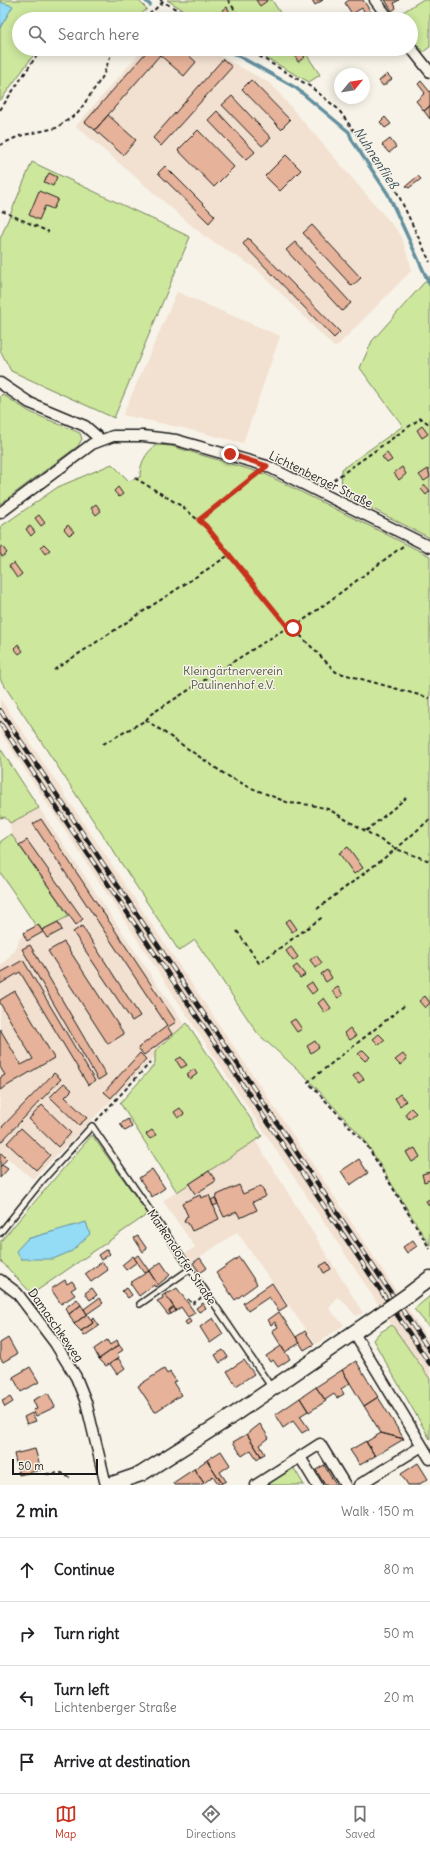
<!DOCTYPE html>
<html lang="en">
<head>
<meta charset="utf-8">
<style>
  :root { --surface:#fff; --page:#f6f6f6; --text:#202124; --muted:#757577; --line:#e0e0e0; --accent:#c8321e }
  body { margin:0; font-family:Delius,sans-serif; background:var(--page); color:var(--text) }
  .compass { position:absolute; left:334px; top:68px; width:36px; height:36px; border-radius:50%; background:var(--surface); box-shadow:0 2px 10px #0003; rotate:60deg }
  .scale { position:absolute; left:12px; bottom:10px; width:86px; box-sizing:border-box; padding-left:4px; border:2px solid #1c1c1c; border-top:0; font-size:11px; line-height:14px; white-space:nowrap; color:#1c1c1c; -webkit-text-stroke:3px #f7f3e8; paint-order:stroke }
  .stop { position:absolute; width:12px; height:12px; margin:-9px; border:3px solid #c8321e; border-radius:50%; background:#fff }
  .stop.end { background:#c8321e; border-color:#fff; box-shadow:0 1px 4px #0008 }
  .list { margin:0; padding:0; list-style:none }
  h2 { display:flex; justify-content:space-between; align-items:center; height:52px; margin:0; padding:0 16px; font-size:17px }
  h2 small { font-size:13px; font-weight:400; color:var(--muted) }
  .list li { display:grid; grid-template-columns:26px 1fr auto; gap:12px; align-items:center; box-sizing:border-box; height:64px; padding:0 16px; border-top:1px solid var(--line) }
  .list b { display:block; font-size:15px; white-space:nowrap }
  .list p { margin:0; font-size:13px; white-space:nowrap; color:var(--muted) }
  .list em { font-size:13px; font-style:normal; color:var(--muted) }
  .icon { flex:none; width:22px; height:22px; fill:none; stroke:currentColor; stroke-width:2; stroke-linecap:round; stroke-linejoin:round }
  .map { position:relative; flex:none; width:430px; height:1485px; overflow:hidden }
  .search { position:absolute; background:var(--surface); box-shadow:0 2px 10px #0003; left:12px; right:12px; top:12px; height:44px; display:flex; align-items:center; gap:10px; box-sizing:border-box; padding:0 14px; border-radius:22px; color:var(--muted); font-size:15px }
  .sheet { height:308px; background:var(--surface) }
  nav { display:flex; justify-content:space-around; align-items:center; box-sizing:border-box; height:56px; border-top:1px solid var(--line); background:var(--surface); font-size:11px; color:var(--muted) }
  nav a { display:grid; justify-items:center; gap:2px }
  nav .on { color:var(--accent) }
  .map>svg:first-child { display:block }
  .built { fill:#f2e0d0 }
  .green { fill:#cde79d; stroke:#74825c; fill-rule:evenodd }
  .water { fill:#94dbf6; stroke:#648f9f }
  .lines { fill:none; stroke-linecap:round; stroke-linejoin:round }
  .stream { stroke:#648f9f; stroke-width:3.5 }
  .building { fill:#e6b299; stroke:#1c1c1c }
  .lane-casing { stroke:#1c1c1c; stroke-width:8 }
  .street-casing { stroke:#1c1c1c; stroke-width:13 }
  .secondary-casing { stroke:#1c1c1c; stroke-width:17 }
  .path { stroke:#1c1c1c; stroke-width:2; stroke-dasharray:4 3; stroke-linecap:butt }
  .lane { stroke:#f7f3e8; stroke-width:5 }
  .street { stroke:#f7f3e8; stroke-width:10 }
  .secondary { stroke:#f7f3e8; stroke-width:14 }
  .rail-casing { stroke:#1c1c1c; stroke-width:4.5 }
  .rail { stroke:#f7f3e8; stroke-width:3; stroke-dasharray:9; stroke-linecap:butt }
  .secondary-bridge-casing { stroke:#1c1c1c; stroke-width:17; stroke-linecap:butt }
  .secondary-bridge { stroke:#f7f3e8; stroke-width:14 }
  .route { stroke:#c8321e; stroke-width:5 }
  .labels { text-anchor:middle; dominant-baseline:central; stroke-width:3; stroke-linejoin:round; paint-order:stroke }
  .street-label { font-size:12px; fill:#1c1c1c; stroke:#f7f3e8 }
  .park-label { font-size:12px; fill:#515943; stroke:#f7f3e8 }
  .water-label { font-size:13px; font-style:italic; fill:#40555d; stroke:#f7f3e8 }
</style>
</head>
<body>
<div class="map">
<svg width="430" height="1485" viewBox="0 0 430 1485">
  <rect width="100%" height="100%" fill="#f7f3e8"/>
  <filter id="ink" filterUnits="userSpaceOnUse"><feTurbulence type="fractalNoise" baseFrequency=".025" numOctaves="2"/><feDisplacementMap in="SourceGraphic" scale="8" xChannelSelector="R" yChannelSelector="G"/><feConvolveMatrix kernelMatrix="1 2 1 2 8 2 1 2 1" color-interpolation-filters="sRGB"/></filter>
  <g filter="url(#ink)">
    <path class="built" d="M 143,49 L 208,49 L 271,84 L 401,235 L 412,270 L 335,348 L 257,269 L 204,236 L 76,126 Z
      M 177,292 L 280,336 L 243,443 L 183,428 L 123,415 Z
      M 0,698 L 342,1208 L 430,1343 L 430,1379 L 392,1325 L 0,732 Z
      M 39,808 L 185,1026 L 33,1179 L 0,1152 L 0,967 L 13,952 L 23,933 L 38,924 L 42,930 L 69,916 L 11,834 L 10,823 Z
      M 255,1140 L 363,1313 L 356,1316 L 343,1301 L 337,1297 L 329,1309 L 344,1325 L 316,1344 L 237,1232 L 191,1263 L 185,1254 L 195,1247 L 163,1201 Z"/>
    <path class="green" d="M 0,0 L 138,0 L 147,9 L 135,19 L 70,19 L 64,16 L 60,19 L 19,19 L 19,49 L 38,49 L 0,101 Z
      M 167,0 L 272,0 L 284,19 L 198,19 Z
      M 422,0 L 430,0 L 430,47 L 423,52 L 411,37 L 411,19 L 397,19 L 395,17 Z
      M 250,49 L 303,49 L 320,75 L 309,82 Z
      M 32,162 L 190,237 L 114,418 L 11,371 L 0,350 L 0,239 Z
      M 430,276 L 430,538 L 341,493 L 342,469 L 403,426 L 360,368 L 372,341 Z
      M 2,394 L 30,412 L 80,433 L 82,439 L 78,446 L 0,504 L 0,397 Z
      M 156,445 L 171,446 L 265,474 L 430,556 L 430,1246 L 364,1139 L 305,1076 L 258,1034 L 195,940 L 179,951 L 0,679 L 0,527 L 58,487 L 112,464 L 129,481 L 140,477 C 140,463 145,454 156,445 Z
      M 0,748 L 39,808 L 10,823 L 5,817 L 0,818 Z
      M 11,834 L 69,916 L 42,930 L 39,925 L 36,926 L 0,872 L 0,842 Z
      M 187,1023 L 262,1136 L 177,1192 L 120,1103 L 155,1064 L 155,1051 Z
      M 92,1135 L 148,1214 L 32,1294 L 0,1260 L 0,1242 ZM 56,1231 L 21,1259 L 27,1239 Z
      M 430,1296 L 430,1328 L 414,1309 Z
      M 392,1325 L 430,1379 L 430,1439 L 373,1340 L 379,1333 Z
      M 292,1465 L 304,1485 L 261,1485 Z"/>
    <path class="water" d="M 0,2 L 13,6 L 0,28 Z
      M 86,1222 L 90,1234 L 72,1251 L 53,1259 L 21,1259 L 16,1251 L 27,1239 Z"/>
    <g class="lines">
      <path class="stream" d="M 145,0 L 150,5
        M 160,14 L 169,19
        M 226,49 L 296,88 L 349,132 L 352,140 L 388,194 L 430,285"/>
    </g>
    <path class="building" d="M 256,0 L 266,0 L 267,1 L 260,6 Z
      M 312,0 L 323,0 L 315,5 Z
      M 349,0 L 363,0 L 371,12 L 367,16 L 362,8 L 352,14 L 345,3 Z
      M 385,0 L 399,0 L 394,3 L 396,8 L 392,11 Z
      M 227,7 L 232,16 L 227,19 L 222,11 Z
      M 371,12 L 376,19 L 369,19 L 367,16 Z
      M 149,49 L 153,49 L 160,55 L 95,130 L 85,122 Z
      M 153,49 L 182,49 L 196,62 L 184,76 Z
      M 308,49 L 317,49 L 310,53 Z
      M 376,49 L 388,49 L 380,54 Z
      M 390,49 L 396,49 L 399,53 L 395,56 Z
      M 300,50 L 305,57 L 298,62 L 294,54 Z
      M 223,59 L 232,67 L 161,146 L 153,138 Z
      M 387,74 L 392,79 L 383,86 L 379,81 Z
      M 251,80 L 290,120 L 281,129 L 242,89 Z
      M 421,81 L 430,92 L 430,106 L 424,111 L 416,101 L 425,93 L 418,84 Z
      M 232,96 L 271,138 L 262,146 L 222,105 Z
      M 430,106 L 430,119 L 424,111 Z
      M 217,111 L 255,152 L 246,160 L 208,120 Z
      M 108,115 L 136,140 L 123,155 L 95,130 Z
      M 385,117 L 391,124 L 385,128 L 380,122 Z
      M 198,130 L 234,167 L 214,187 L 178,150 Z
      M 390,139 L 396,147 L 389,153 L 382,145 Z
      M 286,155 L 301,170 L 280,191 L 265,176 Z
      M 165,166 L 215,216 L 209,223 L 158,173 Z
      M 49,173 L 57,177 L 53,186 L 44,182 Z
      M 418,176 L 421,179 L 409,188 L 406,186 Z
      M 39,191 L 58,199 L 53,209 L 45,206 L 39,220 L 29,215 Z
      M 312,225 L 361,278 L 352,286 L 303,233 Z
      M 248,238 L 340,332 L 334,338 L 243,244 Z
      M 295,242 L 351,303 L 342,311 L 286,250 Z
      M 422,426 L 428,434 L 422,438 L 417,430 Z
      M 387,453 L 392,460 L 387,463 L 382,457 Z
      M 402,467 L 406,474 L 399,480 L 394,473 Z
      M 428,469 L 430,477 L 424,481 L 419,475 Z
      M 425,485 L 430,491 L 426,495 L 421,489 Z
      M 118,487 L 123,494 L 119,497 L 114,491 Z
      M 96,504 L 101,511 L 96,515 L 91,508 Z
      M 39,515 L 45,523 L 41,526 L 35,518 Z
      M 68,525 L 74,532 L 69,535 L 64,529 Z
      M 30,526 L 35,532 L 31,536 L 26,529 Z
      M 44,544 L 50,550 L 45,554 L 40,547 Z
      M 2,546 L 7,553 L 2,557 L 0,553 L 0,548 Z
      M 14,563 L 22,574 L 17,578 L 9,566 Z
      M 18,644 L 23,651 L 19,654 L 14,648 Z
      M 41,819 L 176,1022 L 168,1027 L 33,824 Z
      M 27,840 L 83,919 L 76,925 L 19,845 Z
      M 348,847 L 363,868 L 354,874 L 339,853 Z
      M 290,919 L 297,929 L 292,932 L 285,922 Z
      M 58,922 L 62,930 L 47,938 L 42,930 Z
      M 38,925 L 43,932 L 27,941 L 23,933 Z
      M 82,926 L 140,1016 L 132,1021 L 73,932 Z
      M 64,942 L 124,1034 L 108,1044 L 48,951 Z
      M 30,945 L 106,1075 L 98,1080 L 22,949 Z
      M 291,947 L 298,957 L 293,961 L 286,951 Z
      M 316,955 L 322,963 L 316,968 L 310,960 Z
      M 23,960 L 95,1081 L 88,1085 L 20,972 L 0,984 L 0,973 Z
      M 297,965 L 305,975 L 300,978 L 293,968 Z
      M 327,970 L 332,978 L 326,982 L 321,974 Z
      M 312,982 L 317,990 L 312,994 L 306,986 Z
      M 338,987 L 343,995 L 338,998 L 332,991 Z
      M 15,991 L 54,1058 L 0,1090 L 0,1078 L 5,1075 L 0,1067 L 0,1029 L 21,1065 L 33,1059 L 0,1003 L 0,1000 Z
      M 425,996 L 430,1003 L 425,1008 L 419,1001 Z
      M 324,998 L 331,1008 L 325,1013 L 318,1003 Z
      M 295,1019 L 302,1029 L 297,1032 L 290,1022 Z
      M 167,1026 L 172,1034 L 144,1055 L 138,1048 Z
      M 350,1028 L 356,1036 L 350,1040 L 344,1033 Z
      M 379,1034 L 385,1040 L 379,1045 L 373,1039 Z
      M 315,1041 L 319,1047 L 311,1053 L 307,1046 Z
      M 363,1050 L 370,1057 L 365,1061 L 358,1054 Z
      M 140,1053 L 146,1059 L 111,1098 L 104,1092 Z
      M 403,1054 L 407,1059 L 400,1065 L 395,1060 Z
      M 181,1057 L 187,1065 L 181,1068 L 176,1060 Z
      M 194,1069 L 197,1074 L 190,1079 L 187,1074 Z
      M 358,1072 L 364,1079 L 359,1083 L 353,1076 Z
      M 54,1073 L 61,1079 L 0,1143 L 0,1129 Z
      M 64,1083 L 72,1090 L 65,1097 L 87,1118 L 79,1125 L 50,1097 Z
      M 400,1094 L 406,1101 L 400,1106 L 395,1098 Z
      M 42,1105 L 71,1133 L 58,1147 L 29,1119 Z
      M 180,1108 L 184,1114 L 178,1118 L 174,1112 Z
      M 411,1108 L 416,1113 L 409,1119 L 405,1114 Z
      M 128,1119 L 132,1127 L 125,1131 L 120,1124 Z
      M 21,1128 L 50,1155 L 36,1170 L 7,1143 Z
      M 152,1130 L 156,1135 L 150,1139 L 146,1134 Z
      M 415,1148 L 420,1157 L 412,1162 L 406,1152 Z
      M 0,1152 L 7,1159 L 0,1167 Z
      M 359,1159 L 368,1173 L 350,1185 L 341,1171 Z
      M 2,1165 L 8,1169 L 0,1178 L 0,1167 Z
      M 152,1169 L 165,1188 L 152,1197 L 139,1178 Z
      M 209,1171 L 216,1181 L 195,1194 L 189,1184 Z
      M 430,1172 L 430,1180 L 424,1182 L 422,1174 Z
      M 239,1185 L 243,1194 L 261,1186 L 266,1196 L 253,1202 L 257,1210 L 240,1218 L 237,1212 L 224,1217 L 215,1198 L 217,1197 L 217,1195 Z
      M 200,1195 L 201,1198 L 209,1195 L 219,1219 L 192,1231 L 188,1223 L 184,1222 L 186,1217 L 188,1216 L 182,1203 Z
      M 215,1198 L 218,1204 L 213,1206 L 211,1200 Z
      M 430,1199 L 430,1207 L 426,1201 Z
      M 138,1236 L 147,1249 L 143,1252 L 134,1238 Z
      M 413,1240 L 417,1246 L 407,1253 L 403,1247 Z
      M 107,1249 L 110,1254 L 101,1260 L 98,1255 Z
      M 138,1255 L 149,1271 L 145,1273 L 134,1258 Z
      M 133,1256 L 137,1262 L 126,1270 L 122,1265 Z
      M 239,1257 L 257,1284 L 235,1300 L 216,1273 Z
      M 200,1258 L 207,1268 L 200,1273 L 193,1263 Z
      M 102,1262 L 108,1270 L 91,1282 L 85,1274 Z
      M 161,1262 L 170,1275 L 158,1285 L 149,1271 Z
      M 327,1262 L 331,1269 L 324,1273 L 320,1266 Z
      M 149,1271 L 158,1285 L 155,1287 L 154,1285 L 139,1296 L 130,1283 Z
      M 65,1280 L 67,1284 L 72,1281 L 76,1287 L 71,1290 L 75,1295 L 61,1304 L 51,1289 Z
      M 272,1283 L 287,1306 L 279,1311 L 269,1297 L 248,1311 L 243,1303 Z
      M 92,1288 L 97,1295 L 90,1300 L 85,1293 Z
      M 127,1288 L 132,1295 L 128,1298 L 122,1291 Z
      M 177,1288 L 195,1313 L 188,1317 L 181,1307 L 176,1311 L 165,1294 L 168,1292 L 169,1293 Z
      M 165,1294 L 174,1307 L 169,1311 L 171,1314 L 168,1315 L 157,1301 L 163,1298 L 162,1296 Z
      M 99,1298 L 103,1303 L 87,1314 L 84,1309 Z
      M 77,1299 L 81,1305 L 69,1314 L 65,1308 Z
      M 203,1303 L 206,1308 L 199,1312 L 196,1308 Z
      M 81,1305 L 87,1314 L 74,1324 L 69,1314 Z
      M 174,1307 L 176,1311 L 171,1314 L 169,1311 Z
      M 279,1312 L 300,1343 L 285,1352 L 272,1331 L 278,1327 L 275,1322 L 271,1325 L 268,1320 Z
      M 87,1314 L 93,1323 L 81,1331 L 74,1324 Z
      M 94,1318 L 99,1326 L 84,1336 L 81,1331 L 93,1323 L 91,1320 Z
      M 213,1318 L 223,1334 L 210,1343 L 200,1327 Z
      M 189,1319 L 191,1322 L 187,1325 L 185,1322 Z
      M 305,1331 L 314,1344 L 304,1350 L 296,1337 Z
      M 8,1338 L 17,1354 L 3,1362 L 0,1358 L 0,1343 Z
      M 107,1340 L 110,1345 L 117,1340 L 119,1345 L 99,1359 L 94,1349 Z
      M 119,1345 L 123,1350 L 117,1354 L 119,1358 L 106,1366 L 99,1359 Z
      M 281,1346 L 290,1359 L 278,1367 L 273,1360 L 270,1362 L 266,1356 Z
      M 223,1350 L 228,1357 L 220,1363 L 215,1355 Z
      M 118,1358 L 125,1368 L 117,1374 L 110,1364 Z
      M 244,1360 L 254,1374 L 236,1386 L 227,1371 Z
      M 356,1361 L 378,1397 L 364,1406 L 342,1370 Z
      M 30,1367 L 39,1382 L 21,1392 L 13,1377 Z
      M 164,1369 L 167,1374 L 170,1372 L 176,1381 L 173,1382 L 181,1395 L 155,1412 L 138,1386 Z
      M 342,1370 L 350,1383 L 341,1389 L 344,1394 L 337,1398 L 334,1394 L 325,1400 L 316,1387 Z
      M 316,1387 L 326,1401 L 309,1412 L 300,1398 Z
      M 48,1393 L 55,1407 L 36,1416 L 33,1410 L 37,1409 L 33,1400 Z
      M 10,1397 L 13,1402 L 5,1407 L 2,1401 Z
      M 378,1397 L 404,1439 L 381,1433 L 364,1406 Z
      M 300,1398 L 308,1411 L 300,1416 L 309,1429 L 302,1433 L 293,1421 L 283,1428 L 275,1415 Z
      M 32,1413 L 36,1421 L 27,1424 L 24,1417 Z
      M 260,1424 L 269,1438 L 260,1445 L 265,1454 L 261,1456 L 247,1434 Z
      M 381,1433 L 404,1439 L 375,1456 L 366,1442 Z
      M 247,1434 L 261,1456 L 257,1459 L 251,1450 L 242,1456 L 233,1442 Z
      M 366,1441 L 375,1456 L 360,1465 L 350,1450 Z
      M 35,1449 L 41,1470 L 19,1475 L 14,1454 Z
      M 221,1451 L 230,1465 L 220,1472 L 226,1481 L 222,1483 L 207,1460 Z
      M 207,1460 L 222,1483 L 219,1485 L 213,1476 L 204,1483 L 194,1469 Z
      M 418,1463 L 428,1479 L 418,1485 L 408,1485 L 401,1474 Z
      M 324,1465 L 336,1485 L 325,1485 L 316,1470 Z
      M 194,1469 L 204,1483 L 200,1485 L 174,1485 L 173,1483 Z"/>
    <g class="lines">
      <defs>
        <path id="lane" d="M 0,1233 L 42,1181 L 92,1126 L 272,1388
          M 140,1304 L 190,1269"/>
        <path id="street" d="M 375,0 L 389,19
          M 411,48 L 430,72
          M 0,383 L 30,403 L 85,426 L 101,440
          M 0,513 L 92,444 L 113,436 L 143,436 L 176,440 L 267,466 L 430,547
          M 0,1280 L 17,1293 L 55,1343 L 76,1377 L 86,1402 L 106,1485
          M 354,1333 L 430,1459
          M 300,1457 L 317,1485
          M 256,1485 L 320,1444 L 345,1485
          M 359,1485 L 422,1446"/>
        <path id="secondary" d="M 408,1295 L 430,1278
          M 109,1485 L 141,1474 L 223,1422 L 378,1316"/>
      </defs>
      <use href="#lane" class="lane-casing"/>
      <use href="#street" class="street-casing"/>
      <use href="#secondary" class="secondary-casing"/>
      <path class="path" d="M 160,0 L 193,19
        M 228,0 L 241,19
        M 144,19 L 163,2
        M 247,49 L 311,87 L 338,109 L 376,161 L 397,192 L 430,262
        M 0,110 L 41,49
        M 0,145 L 19,136 L 56,128 L 78,113 L 103,76 L 113,49
        M 2,211 L 49,232
        M 135,478 L 183,507 L 206,527 L 288,627 L 293,628 L 336,672 L 430,698
        M 328,484 L 421,418 L 430,425
        M 199,520 L 258,474
        M 293,628 L 403,546
        M 54,670 L 229,555
        M 146,720 L 226,775 L 249,787 L 289,803 L 312,805 L 328,809 L 396,849 L 430,861
        M 103,744 L 146,720 L 151,714 L 288,627
        M 366,831 L 406,798
        M 317,909 L 396,849 L 430,819
        M 237,931 L 259,963 L 324,916
        M 404,1006 L 308,1082 L 366,1144 L 430,1249
        M 96,1121 L 150,1063
        M 188,1299 L 192,1304 L 201,1298
        M 46,1474 L 62,1473 L 70,1478"/>
      <use href="#lane" class="lane"/>
      <use href="#street" class="street"/>
      <use href="#secondary" class="secondary"/>
      <defs>
        <path id="rail" d="M 0,710 L 430,1351
          M 0,723 L 430,1364"/>
      </defs>
      <use href="#rail" class="rail-casing"/>
      <use href="#rail" class="rail"/>
      <defs>
        <path id="secondary-bridge" d="M 378,1316 L 408,1295"/>
      </defs>
      <use href="#secondary-bridge" class="secondary-bridge-casing"/>
      <use href="#secondary-bridge" class="secondary-bridge"/>
    </g>
  </g>
  <g class="lines" filter="url(#ink)">
    <path class="route" d="M 230,454 L 267,466 L 199,520 L 206,526 L 288,627 L 293,628"/>
  </g>
  <g class="labels">
    <g class="street-label">
      <text transform="translate(321 479) rotate(26)">Lichtenberger Straße</text>
      <text transform="translate(182 1257) rotate(56)">Markendorfer Straße</text>
      <text transform="translate(56 1325) rotate(55)">Damaschkeweg</text>
    </g>
    <g class="park-label">
      <text x="233" y="670">Kleingärtnerverein<tspan x="233" dy="14">Paulinenhof e.V.</tspan></text>
    </g>
    <g class="water-label">
      <text transform="translate(376 158) rotate(57)">Nuhnenfließ</text>
    </g>
  </g>
</svg>
<svg class="compass" viewBox="-18 -18 36 36"><path d="M0-13l5 13h-10z" fill="#e53935"/><path d="M0 13l5-13h-10z" fill="#757577"/></svg>
<div class="scale">50 m</div>
<div class="stop" style="left:293px;top:628px"></div>
<div class="stop end" style="left:230px;top:454px"></div>
<div class="search"><svg class="icon" aria-label="search" viewBox="0 0 24 24"><circle cx="10" cy="10" r="6"/><path d="M15 15l6 6"/></svg>Search here</div>
</div>
<section class="sheet">
<h2>2 min<small>Walk · 150 m</small></h2>
<ul class="list">
<li><svg class="icon" aria-label="ahead" viewBox="0 0 24 24"><path d="M12 20V5M6 11l6-6 6 6"/></svg><div><b>Continue</b></div><em>80 m</em></li>
<li><svg class="icon" aria-label="right" viewBox="0 0 24 24"><path d="M7 20v-9h11M14 6l5 5-5 5"/></svg><div><b>Turn right</b></div><em>50 m</em></li>
<li><svg class="icon" aria-label="left" viewBox="0 0 24 24"><path d="M17 20v-9H6M10 6l-5 5 5 5"/></svg><div><b>Turn left</b><p>Lichtenberger Straße</p></div><em>20 m</em></li>
<li><svg class="icon" aria-label="arrive" viewBox="0 0 24 24"><path d="M6 21V4h12l-3 4 3 4H6"/></svg><div><b>Arrive at destination</b></div></li>
</ul>
</section>
<nav>
<a class="on"><svg class="icon" aria-label="map" viewBox="0 0 24 24"><path d="M3 6l6-2 6 2 6-2v14l-6 2-6-2-6 2zM9 4v14M15 6v14"/></svg>Map</a>
<a><svg class="icon" aria-label="directions" viewBox="0 0 24 24"><path d="M12 3l9 9-9 9-9-9zM9 14v-3h6M13 9l2 2-2 2"/></svg>Directions</a>
<a><svg class="icon" aria-label="saved" viewBox="0 0 24 24"><path d="M7 4h10v16l-5-4-5 4z"/></svg>Saved</a>
</nav>
</body>
</html>
